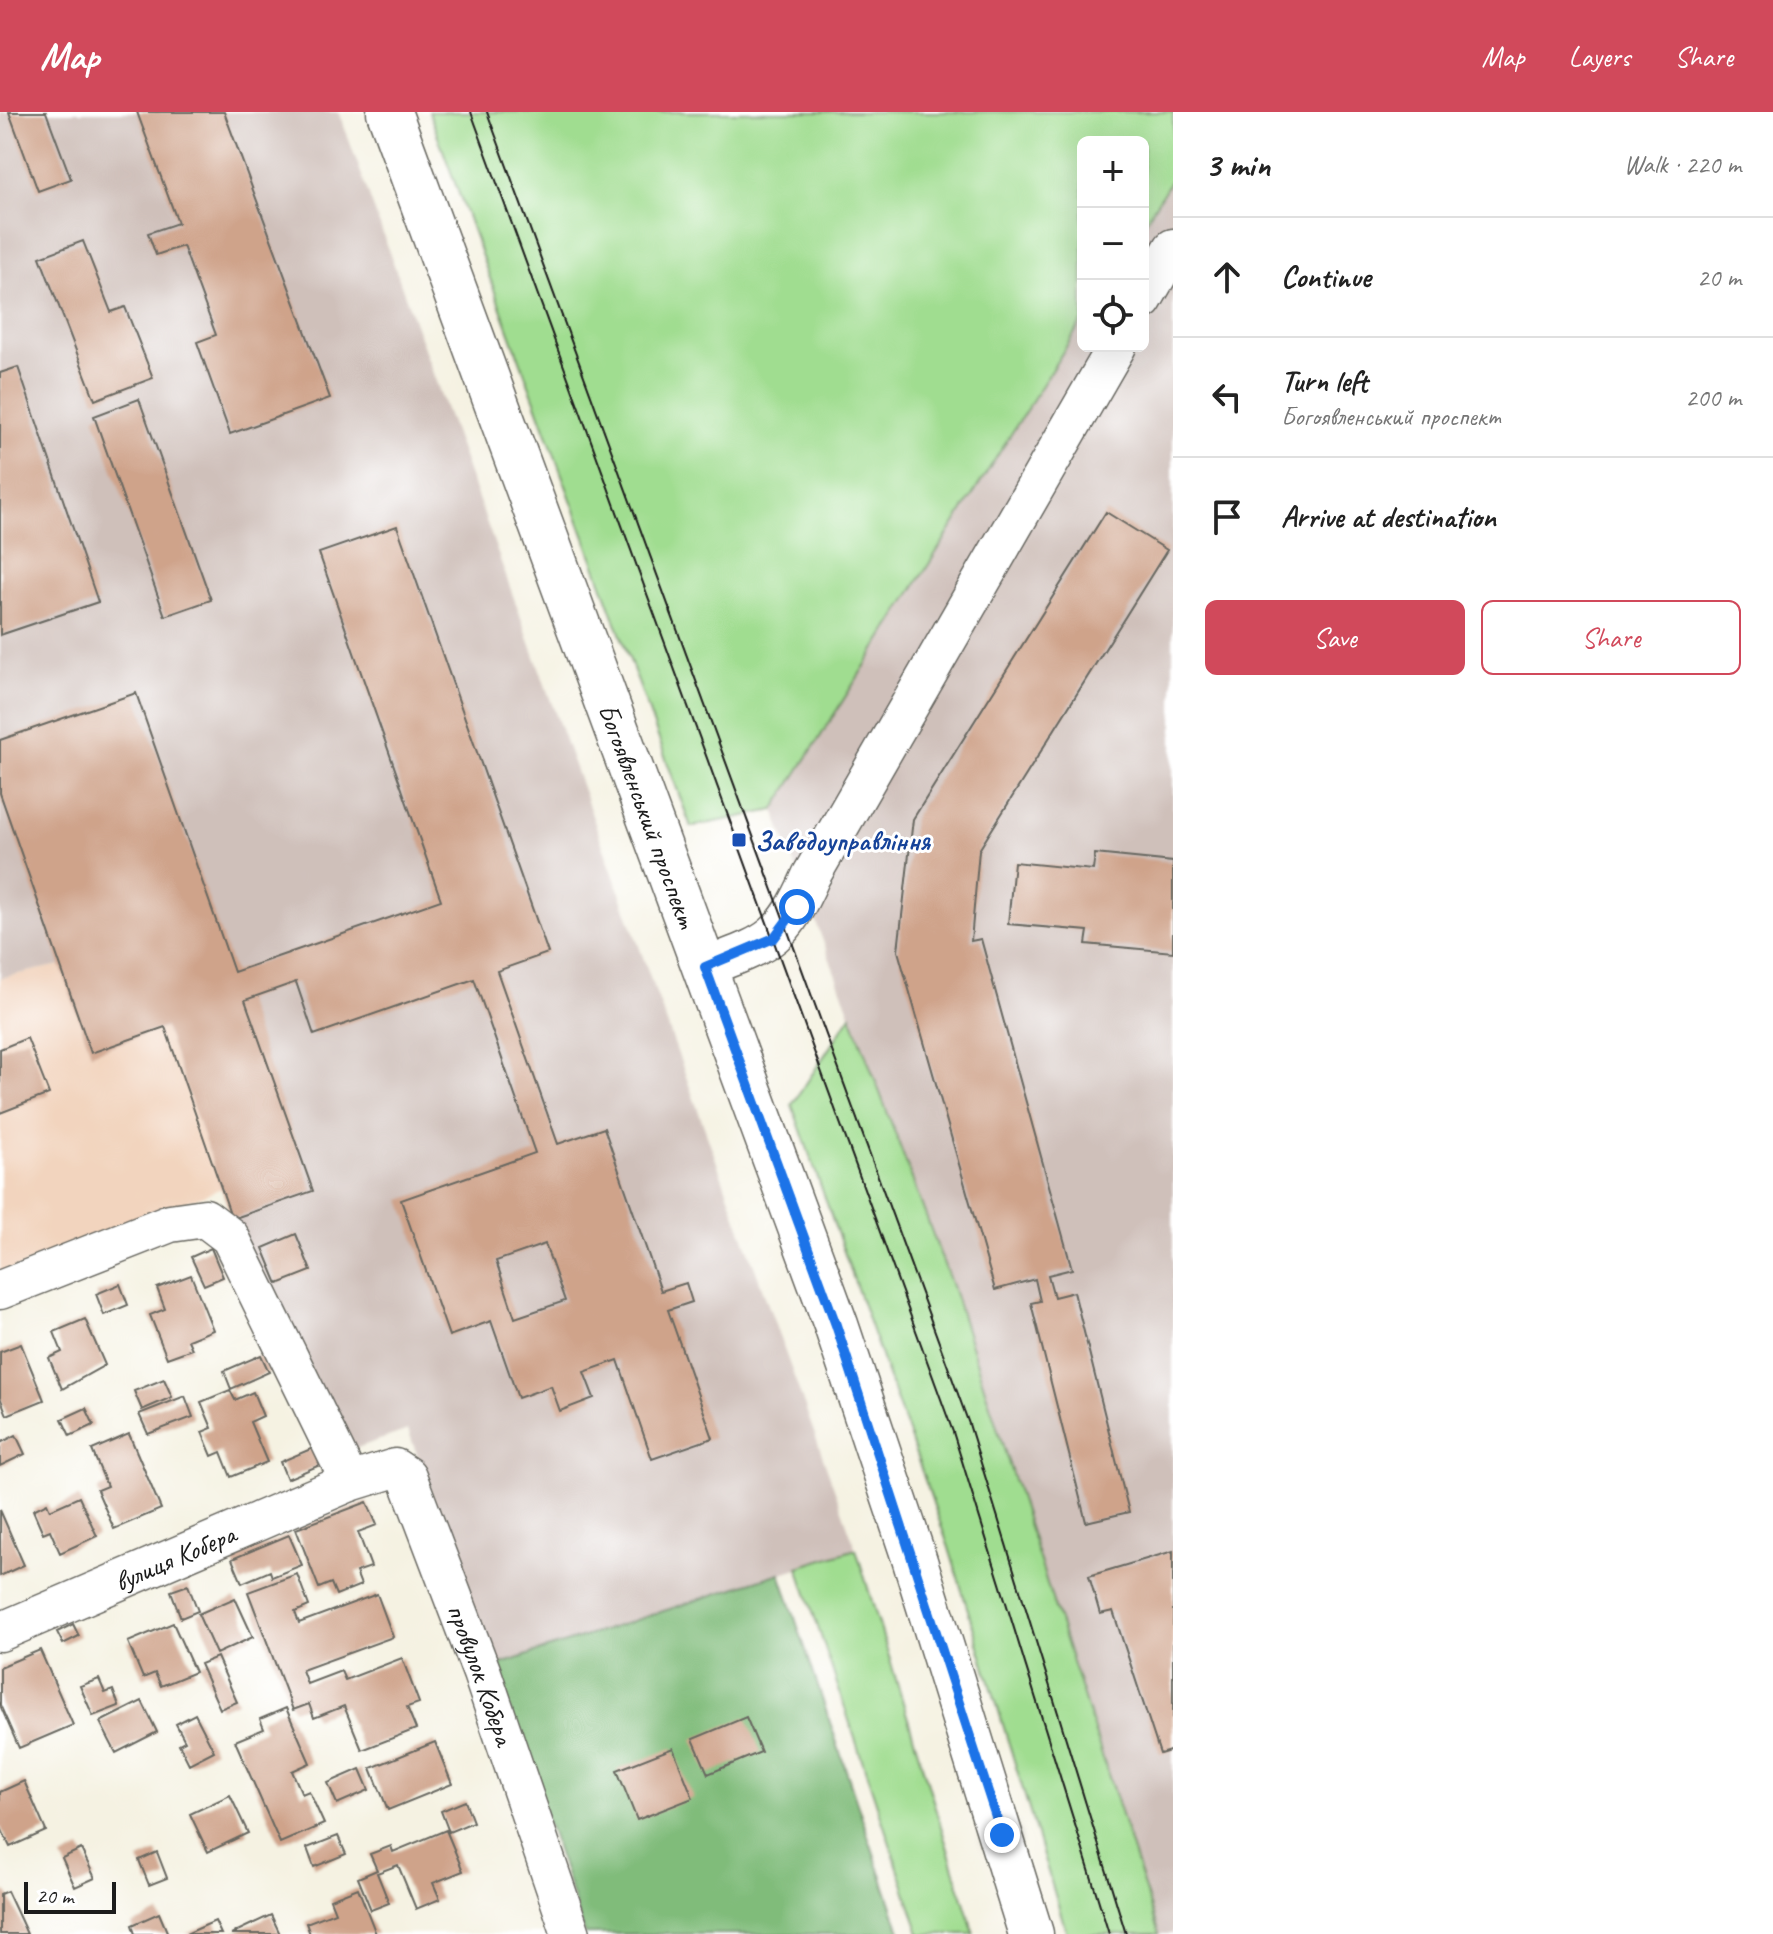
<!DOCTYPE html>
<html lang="en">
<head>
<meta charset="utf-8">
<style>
  :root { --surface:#fff; --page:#f6f6f6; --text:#222; --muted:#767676; --line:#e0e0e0; --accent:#d1495b }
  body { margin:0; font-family:Caveat,sans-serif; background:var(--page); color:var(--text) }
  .controls { position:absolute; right:24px; top:24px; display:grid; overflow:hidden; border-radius:12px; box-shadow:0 8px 32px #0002 }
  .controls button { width:72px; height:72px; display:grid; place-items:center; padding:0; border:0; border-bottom:2px solid var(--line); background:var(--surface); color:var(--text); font:40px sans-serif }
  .scale { position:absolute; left:24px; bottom:20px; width:92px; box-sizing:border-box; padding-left:8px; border:4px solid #1c1c1c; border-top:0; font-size:22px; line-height:28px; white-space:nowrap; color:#1c1c1c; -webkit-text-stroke:6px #fff; paint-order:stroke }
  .stop { position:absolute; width:24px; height:24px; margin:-18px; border:6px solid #1a73e8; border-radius:50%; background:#fff }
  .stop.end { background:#1a73e8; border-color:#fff; box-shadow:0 2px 8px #0008 }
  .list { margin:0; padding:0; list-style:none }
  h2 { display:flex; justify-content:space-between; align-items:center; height:104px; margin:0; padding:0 32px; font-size:34px }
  h2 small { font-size:26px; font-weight:400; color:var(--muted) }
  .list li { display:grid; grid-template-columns:52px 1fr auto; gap:24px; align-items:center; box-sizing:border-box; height:120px; padding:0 32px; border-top:2px solid var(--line) }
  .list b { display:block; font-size:30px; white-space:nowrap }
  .list p { margin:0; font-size:26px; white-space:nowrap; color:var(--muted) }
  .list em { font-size:26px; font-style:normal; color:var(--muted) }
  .actions { display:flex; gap:16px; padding:24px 32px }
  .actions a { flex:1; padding:18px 0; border:2px solid var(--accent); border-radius:12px; text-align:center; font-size:28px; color:var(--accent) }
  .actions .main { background:var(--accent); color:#fff }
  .icon { flex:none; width:44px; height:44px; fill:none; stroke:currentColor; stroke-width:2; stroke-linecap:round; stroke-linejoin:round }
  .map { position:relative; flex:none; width:1173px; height:1822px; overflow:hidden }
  header { display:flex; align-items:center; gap:48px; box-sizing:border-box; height:112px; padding:0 40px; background:var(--accent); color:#fff }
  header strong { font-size:38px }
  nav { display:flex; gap:44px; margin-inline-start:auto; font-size:28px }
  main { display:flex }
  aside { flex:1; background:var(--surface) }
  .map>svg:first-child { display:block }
  .built { fill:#f2d4be }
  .industrial { fill:#cfc0ba }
  .green { fill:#a0dd90; stroke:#5e7c56; stroke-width:2 }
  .forest { fill:#80bc7a; stroke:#4e6c4b; stroke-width:2 }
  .building { fill:#cfa38a; fill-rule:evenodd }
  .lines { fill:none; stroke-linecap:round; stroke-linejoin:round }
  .minor-casing { stroke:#686761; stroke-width:41 }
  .major-casing { stroke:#686761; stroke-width:47 }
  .minor { stroke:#fff; stroke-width:38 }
  .major { stroke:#fff; stroke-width:44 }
  .tram { stroke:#1c1c1c; stroke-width:2 }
  .route { stroke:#1a73e8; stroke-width:10 }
  .transit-dot { fill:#1a4fb4; stroke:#fff; stroke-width:3 }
  .labels { text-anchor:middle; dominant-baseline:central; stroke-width:6; stroke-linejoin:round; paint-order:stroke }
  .street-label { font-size:28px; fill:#1c1c1c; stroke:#fff }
  .transit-label { font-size:28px; font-weight:bold; fill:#164399; stroke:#fff; text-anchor:start }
</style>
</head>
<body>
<header>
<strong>Map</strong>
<nav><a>Map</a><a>Layers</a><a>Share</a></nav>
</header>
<main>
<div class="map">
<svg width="1173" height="1822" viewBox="0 0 1173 1822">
  <rect width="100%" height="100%" fill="#fff"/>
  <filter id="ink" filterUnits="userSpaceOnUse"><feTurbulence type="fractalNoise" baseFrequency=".0125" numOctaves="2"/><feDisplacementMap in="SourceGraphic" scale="16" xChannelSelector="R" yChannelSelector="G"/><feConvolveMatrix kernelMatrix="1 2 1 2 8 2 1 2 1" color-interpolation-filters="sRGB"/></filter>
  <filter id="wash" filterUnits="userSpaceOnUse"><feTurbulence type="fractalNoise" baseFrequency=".006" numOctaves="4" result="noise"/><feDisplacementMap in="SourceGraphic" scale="32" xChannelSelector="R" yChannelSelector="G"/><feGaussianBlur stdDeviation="1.8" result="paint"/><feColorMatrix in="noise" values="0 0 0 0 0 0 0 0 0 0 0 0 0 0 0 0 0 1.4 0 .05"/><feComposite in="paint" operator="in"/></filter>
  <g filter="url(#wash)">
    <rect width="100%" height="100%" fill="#f5f2e2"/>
    <path class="built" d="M 61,853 L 165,915 L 222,1076 L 0,1163 L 0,866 Z"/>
    <path class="industrial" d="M 0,0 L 339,0 L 856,1437 L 495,1554 L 408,1318 L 351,1338 L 232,1107 L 165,916 L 91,941 L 60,853 L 0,866 Z
      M 1173,65 L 1173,1822 L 1159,1822 L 952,1174 L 774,698 L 1083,208 L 1083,234 L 1143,234 L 1143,113 Z"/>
    <path class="green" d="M 429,0 L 1173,0 L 1173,65 L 1143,113 L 1143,30 L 1083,30 L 1083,208 L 774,698 L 691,715 Z
      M 851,903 L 952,1174 L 1159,1822 L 1067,1822 L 949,1436 L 792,993 Z
      M 856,1437 L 974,1822 L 920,1822 L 798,1455 Z"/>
    <path class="forest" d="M 780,1461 L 901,1822 L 585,1822 L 495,1554 Z"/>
    <g id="blocks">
      <path class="building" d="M 9,0 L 46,0 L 71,67 L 38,79 Z
        M 137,0 L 224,0 L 330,286 L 230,322 L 197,230 L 216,223 L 183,134 L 156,143 L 148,121 L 178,111 Z
        M 83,129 L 111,200 L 125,195 L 153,266 L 95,288 L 40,145 Z
        M 18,255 L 98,490 L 0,523 L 0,261 Z
        M 139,287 L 211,488 L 165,504 L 94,304 Z
        M 1106,400 L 1167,438 L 979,738 L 971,829 L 981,827 L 1072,1157 L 1048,1163 L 1054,1185 L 1074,1180 L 1129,1400 L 1086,1410 L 1031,1191 L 1040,1189 L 1035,1167 L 995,1178 L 898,839 L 913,707 Z
        M 397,414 L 548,841 L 497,859 L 558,1032 L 604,1016 L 661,1179 L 686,1171 L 692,1190 L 668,1198 L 713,1326 L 652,1347 L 618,1248 L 584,1260 L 594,1286 L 560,1299 L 551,1274 L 518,1286 L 491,1209 L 449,1224 L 401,1088 L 535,1041 L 474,867 L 314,923 L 296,870 L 245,888 L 313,1079 L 232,1107 L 165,915 L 91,941 L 0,681 L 0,628 L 136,581 L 234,860 L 441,788 L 319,441 ZM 545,1132 L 565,1189 L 515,1206 L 496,1149 Z
        M 1095,742 L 1173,750 L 1173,840 L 1086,832 L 1088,819 L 1008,812 L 1014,750 L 1093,758 Z
        M 27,926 L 49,982 L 0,1001 L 0,937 Z
        M 296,1122 L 311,1159 L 278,1172 L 263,1136 Z
        M 211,1136 L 223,1165 L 204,1173 L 191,1145 Z
        M 191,1163 L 213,1218 L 188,1228 L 192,1237 L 167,1246 L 150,1203 L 165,1197 L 157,1176 Z
        M 120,1172 L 128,1193 L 104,1203 L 96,1182 Z
        M 85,1207 L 105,1253 L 62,1277 L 49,1246 L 62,1240 L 54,1220 Z
        M 21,1232 L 44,1288 L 7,1303 L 0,1285 L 0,1240 Z
        M 261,1243 L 269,1260 L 231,1277 L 224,1259 Z
        M 164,1267 L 172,1285 L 142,1298 L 134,1279 Z
        M 230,1278 L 235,1288 L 253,1280 L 263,1304 L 250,1310 L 267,1350 L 231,1365 L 221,1340 L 212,1344 L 202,1320 L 212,1316 L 201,1290 Z
        M 185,1284 L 193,1305 L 148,1322 L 139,1302 Z
        M 86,1296 L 94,1313 L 70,1324 L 62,1307 Z
        M 129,1322 L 161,1397 L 114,1417 L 97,1378 L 107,1374 L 92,1338 Z
        M 16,1323 L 25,1342 L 0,1354 L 0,1331 Z
        M 313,1336 L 320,1353 L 287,1367 L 280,1350 Z
        M 79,1385 L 97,1424 L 60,1441 L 50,1418 L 43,1421 L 33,1398 L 47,1391 L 50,1398 Z
        M 367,1390 L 377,1413 L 358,1420 L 371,1455 L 356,1460 L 361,1473 L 336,1483 L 331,1471 L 319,1476 L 296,1417 Z
        M 0,1398 L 24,1453 L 0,1464 Z
        M 289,1423 L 302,1453 L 272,1465 L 270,1459 L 242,1471 L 232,1447 Z
        M 1173,1439 L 1173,1638 L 1160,1642 L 1113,1499 L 1100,1502 L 1089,1464 Z
        M 297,1462 L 309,1494 L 295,1500 L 299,1511 L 377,1482 L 393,1525 L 302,1558 L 307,1572 L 341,1559 L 345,1568 L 402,1546 L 419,1591 L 407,1595 L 416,1617 L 362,1638 L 344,1594 L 314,1606 L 309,1592 L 293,1598 L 248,1480 Z
        M 188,1473 L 198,1499 L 181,1506 L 171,1479 Z
        M 235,1486 L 253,1525 L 216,1542 L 198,1502 Z
        M 173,1511 L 195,1560 L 161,1574 L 155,1561 L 143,1566 L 128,1530 Z
        M 73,1512 L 79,1524 L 63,1532 L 57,1520 Z
        M 40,1538 L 73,1613 L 19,1636 L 0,1593 L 0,1555 Z
        M 217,1545 L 237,1590 L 220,1597 L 200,1552 Z
        M 99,1567 L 105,1581 L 113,1578 L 119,1594 L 93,1604 L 80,1574 Z
        M 142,1589 L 157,1620 L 116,1641 L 100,1610 Z
        M 286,1596 L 310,1651 L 292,1659 L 302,1682 L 309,1679 L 324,1712 L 280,1731 L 235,1629 L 264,1617 L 260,1607 Z
        M 195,1602 L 214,1639 L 189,1652 L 179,1632 L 185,1629 L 176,1612 Z
        M 746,1605 L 761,1640 L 708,1662 L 693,1627 Z
        M 435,1630 L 452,1672 L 388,1698 L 371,1656 Z
        M 673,1636 L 693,1686 L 637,1708 L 617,1658 Z
        M 360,1657 L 369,1678 L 337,1692 L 328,1671 Z
        M 24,1669 L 46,1719 L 10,1735 L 0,1714 L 0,1680 Z
        M 230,1683 L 248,1721 L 208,1740 L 190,1702 Z
        M 465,1689 L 473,1710 L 449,1720 L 441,1699 Z
        M 446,1718 L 463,1759 L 433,1771 L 440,1787 L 416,1797 L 398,1753 L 377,1761 L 389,1791 L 371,1798 L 358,1766 L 377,1758 L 370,1742 L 391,1734 L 393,1740 Z
        M 338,1724 L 346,1742 L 314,1755 L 307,1736 Z
        M 81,1737 L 95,1766 L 75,1775 L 62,1746 Z
        M 157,1740 L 167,1766 L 149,1773 L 139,1748 Z
        M 358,1776 L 376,1822 L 310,1822 L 306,1811 L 335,1800 L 330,1787 Z
        M 7,1779 L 27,1822 L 0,1822 L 0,1782 Z
        M 159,1801 L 168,1822 L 135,1822 L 132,1813 Z
        M 271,1803 L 280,1822 L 231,1822 Z
        M 215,1809 L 221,1822 L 186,1822 Z"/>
    </g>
  </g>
  <g filter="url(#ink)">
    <use href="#blocks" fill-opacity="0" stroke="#686761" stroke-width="2"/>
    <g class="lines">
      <defs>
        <g id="minor">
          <path d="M 1143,188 L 1173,136"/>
          <path d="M 705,855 C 769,831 782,829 811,764 L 1117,234"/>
          <path d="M 0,1178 L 170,1111 L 205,1106 L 230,1125 L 350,1370"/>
          <path id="s1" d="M 0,1520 L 350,1370 L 395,1356 L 407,1364 L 482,1561 L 571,1822"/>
        </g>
        <g id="major">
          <path id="s2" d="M 389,0 L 836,1213 L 913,1443 L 1031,1822"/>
        </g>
      </defs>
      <use href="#minor" class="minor-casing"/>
      <use href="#major" class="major-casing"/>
      <use href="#minor" class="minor"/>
      <use href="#major" class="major"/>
      <path class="tram" d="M 471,0 L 953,1320 L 1109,1822
        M 487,0 L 969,1312 L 1126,1822"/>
    </g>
  </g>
  <g class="lines" filter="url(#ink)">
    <path class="route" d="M 797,795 L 774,826 L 705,855 L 836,1213 L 1002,1723"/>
  </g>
  <rect class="transit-dot" x="731" y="720" width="16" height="16" rx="4"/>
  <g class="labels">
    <g class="street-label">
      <text stroke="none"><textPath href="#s2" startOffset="750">Богоявленський проспект</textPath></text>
      <text stroke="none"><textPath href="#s1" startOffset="190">вулиця Кобера</textPath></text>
      <text stroke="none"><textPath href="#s1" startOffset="654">провулок Кобера</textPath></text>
    </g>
    <g class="transit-label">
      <text x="755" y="728">Заводоуправління</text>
    </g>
  </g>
</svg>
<div class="controls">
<button>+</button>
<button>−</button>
<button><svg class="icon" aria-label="locate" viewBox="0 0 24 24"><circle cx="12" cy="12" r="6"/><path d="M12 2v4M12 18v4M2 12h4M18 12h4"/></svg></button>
</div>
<div class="scale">20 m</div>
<div class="stop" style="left:797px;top:795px"></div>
<div class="stop end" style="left:1002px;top:1723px"></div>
</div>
<aside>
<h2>3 min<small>Walk · 220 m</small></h2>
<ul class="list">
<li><svg class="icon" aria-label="ahead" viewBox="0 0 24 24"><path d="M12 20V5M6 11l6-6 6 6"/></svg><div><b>Continue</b></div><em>20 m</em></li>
<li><svg class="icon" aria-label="left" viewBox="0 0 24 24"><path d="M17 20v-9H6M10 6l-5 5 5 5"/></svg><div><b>Turn left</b><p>Богоявленський проспект</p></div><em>200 m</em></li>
<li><svg class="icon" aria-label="arrive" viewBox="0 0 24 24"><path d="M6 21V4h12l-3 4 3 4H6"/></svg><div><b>Arrive at destination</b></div></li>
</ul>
<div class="actions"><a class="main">Save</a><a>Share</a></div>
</aside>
</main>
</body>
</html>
